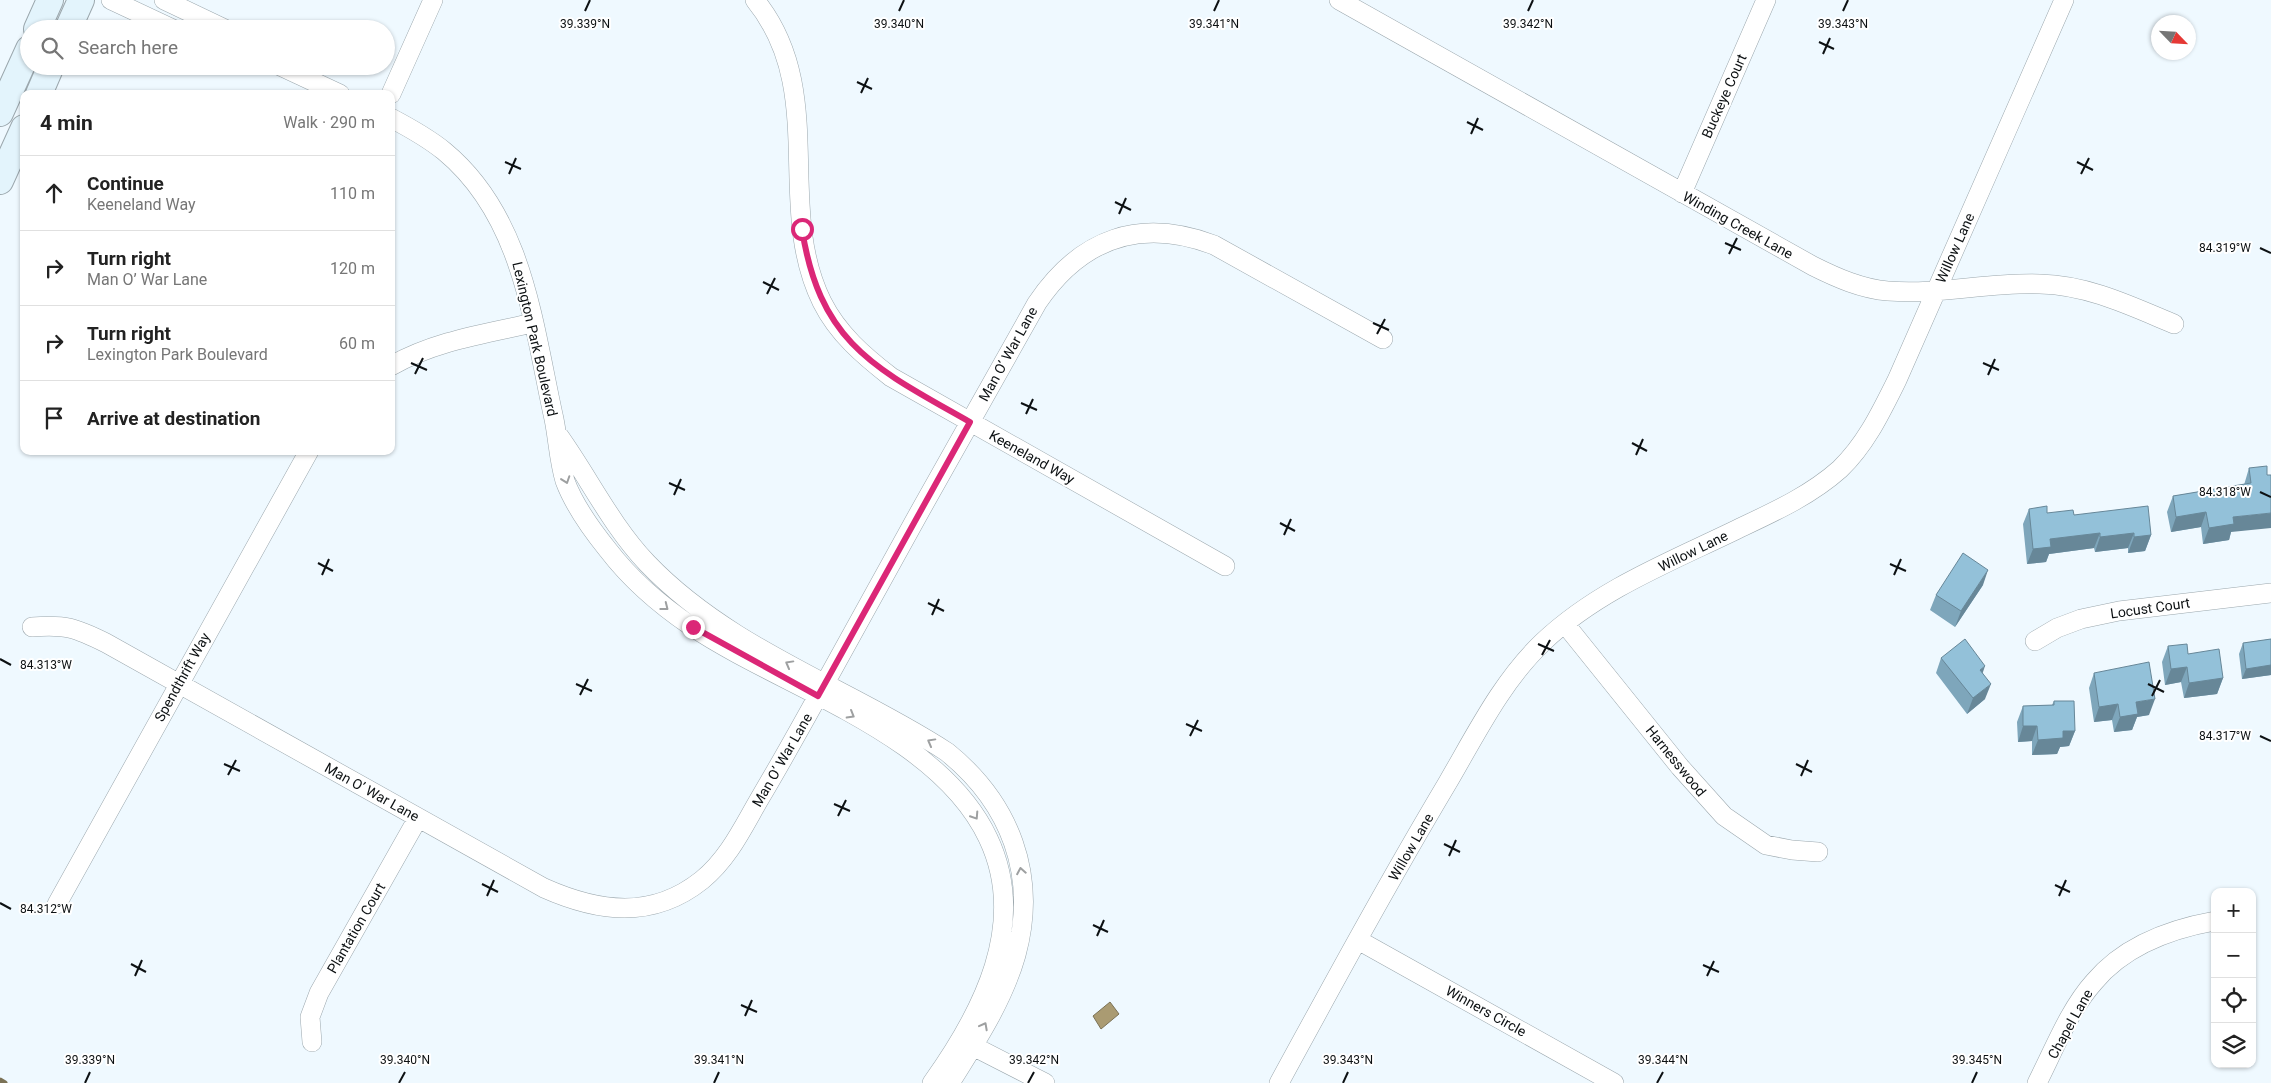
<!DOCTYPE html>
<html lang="en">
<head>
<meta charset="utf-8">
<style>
  :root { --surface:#fff; --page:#f6f6f6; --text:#222; --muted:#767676; --line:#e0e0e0 }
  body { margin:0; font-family:Roboto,sans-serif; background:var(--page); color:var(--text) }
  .controls { position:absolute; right:15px; bottom:15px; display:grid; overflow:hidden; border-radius:10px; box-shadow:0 1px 4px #0004 }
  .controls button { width:45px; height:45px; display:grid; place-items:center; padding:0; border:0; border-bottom:1px solid var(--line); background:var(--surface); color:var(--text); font:25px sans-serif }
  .compass { position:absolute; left:2151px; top:15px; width:45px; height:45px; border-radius:50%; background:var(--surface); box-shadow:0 1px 4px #0004; rotate:115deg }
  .stop { position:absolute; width:15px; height:15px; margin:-11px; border:4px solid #db2777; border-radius:50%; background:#fff }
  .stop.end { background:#db2777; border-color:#fff; box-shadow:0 1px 5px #0008 }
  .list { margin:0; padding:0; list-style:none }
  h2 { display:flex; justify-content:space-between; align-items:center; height:65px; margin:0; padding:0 20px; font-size:21px }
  h2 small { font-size:16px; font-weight:400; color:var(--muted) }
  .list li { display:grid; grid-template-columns:32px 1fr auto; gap:15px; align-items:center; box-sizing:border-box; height:75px; padding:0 20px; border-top:1px solid var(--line) }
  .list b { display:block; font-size:19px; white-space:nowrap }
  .list p { margin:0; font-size:16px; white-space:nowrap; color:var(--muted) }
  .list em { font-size:16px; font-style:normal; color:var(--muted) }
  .icon { flex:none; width:28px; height:28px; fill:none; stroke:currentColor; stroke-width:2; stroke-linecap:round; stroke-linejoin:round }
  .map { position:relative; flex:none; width:2271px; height:1083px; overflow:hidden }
  .search { position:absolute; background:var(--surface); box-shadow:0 1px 4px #0004; left:20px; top:20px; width:375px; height:55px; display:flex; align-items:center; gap:12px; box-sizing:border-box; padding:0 18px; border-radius:28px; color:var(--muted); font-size:19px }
  .panel { position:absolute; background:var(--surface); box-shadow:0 1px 4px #0004; left:20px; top:90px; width:375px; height:365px; border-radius:10px }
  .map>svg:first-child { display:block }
  .water { fill:#aa9b72; stroke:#7b7256 }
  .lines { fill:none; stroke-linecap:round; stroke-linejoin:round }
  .stream { stroke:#7b7256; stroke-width:5 }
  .street-casing { stroke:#9ba7ad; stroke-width:20 }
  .secondary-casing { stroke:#9ba7ad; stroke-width:28 }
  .street { stroke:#fff; stroke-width:19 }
  .secondary { stroke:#e3f4fc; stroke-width:26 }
  .wall { fill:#7ea6bb }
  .shaded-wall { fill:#678798 }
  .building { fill:#93c1d9; stroke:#678798 }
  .oneway { stroke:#9ea0a1 }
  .route { stroke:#db2777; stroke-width:6 }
  .ticks { fill:none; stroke:#0d1113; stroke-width:2 }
  .labels { text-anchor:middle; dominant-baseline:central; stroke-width:4; stroke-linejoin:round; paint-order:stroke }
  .street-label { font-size:14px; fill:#0d1113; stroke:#fff }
  .ticks-label { font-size:12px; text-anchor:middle; fill:#0d1113; stroke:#fff; stroke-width:4; stroke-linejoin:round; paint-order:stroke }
</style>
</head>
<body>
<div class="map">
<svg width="2271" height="1083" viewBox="0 0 2271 1083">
  <rect width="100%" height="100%" fill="#eff9ff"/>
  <path class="water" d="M 1110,1002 L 1119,1014 L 1101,1029 L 1093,1016 Z"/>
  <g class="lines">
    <path class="stream" d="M 0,1080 L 5,1083"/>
    <defs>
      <path id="street" d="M 111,0 L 173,29
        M 164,0 L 225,29
        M 755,0 C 829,91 774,205 822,302 C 838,334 864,356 891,377 L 1225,566
        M 1339,0 L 1813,266 C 1837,278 1862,289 1888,291 C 1939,295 1990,282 2040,284 C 2088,285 2131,306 2174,324
        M 280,66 L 340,94
        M 391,94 L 433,0
        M 391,118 C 410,128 428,138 444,151 C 524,217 533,325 554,419 C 558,439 559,461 565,481 C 574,505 591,529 608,550 C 631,580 660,605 691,626 C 783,688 938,732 988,838 C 1029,924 982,1013 932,1083
        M 1682,193 L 1766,0
        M 391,366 C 435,341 484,334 533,323
        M 559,436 C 589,478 611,525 647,563 C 730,650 849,688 947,752 C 1010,803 1038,875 1016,955 C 1003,1001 975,1043 950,1083
        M 1565,624 L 1680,767 L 1724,816 L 1766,845 L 1792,850 L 1818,852
        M 32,627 C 65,624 76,628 106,643 L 544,888 C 598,912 652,920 702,880 C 729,858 743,827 760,798 C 782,761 803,723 824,685 C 894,557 965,430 1037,303 C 1081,238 1140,217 1214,245 L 1383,339
        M 2035,641 L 2057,628 L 2081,619 L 2119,611 L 2271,593
        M 57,904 L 309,451
        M 1358,940 L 1614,1083
        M 963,1041 L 1045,1083
        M 312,1042 L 310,1017 L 319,993 L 418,818
        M 1279,1083 C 1334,982 1389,881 1448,782 C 1476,734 1502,681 1543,642 C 1600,588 1675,560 1744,526 C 1778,510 1812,494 1840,469 C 1866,444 1881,412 1897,380 L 2064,0
        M 2037,1083 C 2054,1050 2069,1010 2094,982 C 2124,946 2170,929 2215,921"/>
      <path id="secondary" d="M 37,29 L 50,0
        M 68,29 L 81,0
        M 39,94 L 51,66
        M 0,113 L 29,49
        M 0,181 L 24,128"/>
    </defs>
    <use href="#street" class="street-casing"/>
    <use href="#secondary" class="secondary-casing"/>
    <use href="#street" class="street"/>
    <use href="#secondary" class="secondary"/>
  </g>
  <path class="wall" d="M 2249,468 L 2267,475 L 2231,532 L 2229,540 L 2203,544 L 2201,527 L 2171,532 L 2167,512 L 2173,496 L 2244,485 Z
    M 2029,509 L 2047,513 L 2074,515 L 2151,535 L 2145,551 L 2128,553 L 2128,548 L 2095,552 L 2094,548 L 2049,554 L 2046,562 L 2027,564 L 2023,524 Z
    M 1983,585 L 1955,627 L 1930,610 L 1936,595 Z
    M 2271,639 L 2271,675 L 2242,679 L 2239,654 L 2243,643 Z
    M 2168,646 L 2188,654 L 2223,678 L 2217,694 L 2184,698 L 2181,682 L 2165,685 L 2162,662 Z
    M 1941,658 L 1983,673 L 1985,699 L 1967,714 L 1936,673 Z
    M 2094,673 L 2149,715 L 2137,717 L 2132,730 L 2114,732 L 2112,720 L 2094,722 L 2089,688 Z
    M 2054,701 L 2075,731 L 2069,746 L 2060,747 L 2057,754 L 2032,755 L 2032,741 L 2018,742 L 2017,722 L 2023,706 L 2052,705 Z"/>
  <path class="shaded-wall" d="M 2206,512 L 2201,527 L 2171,532 L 2176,517 Z
    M 2271,513 L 2271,528 L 2231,532 L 2229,540 L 2203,544 L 2209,528 L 2233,517 Z
    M 2100,533 L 2094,548 L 2049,554 L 2046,562 L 2027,564 L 2033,549 L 2050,539 Z
    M 2134,533 L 2128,548 L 2095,552 L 2100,537 Z
    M 2151,535 L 2145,551 L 2128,553 L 2134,537 Z
    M 1988,570 L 1983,585 L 1955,627 L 1961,611 Z
    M 2271,665 L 2271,675 L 2242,679 L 2246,669 Z
    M 1985,666 L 1980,681 L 1980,670 Z
    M 2187,667 L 2181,682 L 2165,685 L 2171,669 Z
    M 2223,678 L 2217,694 L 2184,698 L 2189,683 Z
    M 1991,684 L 1985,699 L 1967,714 L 1973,698 Z
    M 2155,699 L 2149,715 L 2137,717 L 2132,730 L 2114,732 L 2120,717 L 2136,702 Z
    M 2118,704 L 2112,720 L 2094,722 L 2099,707 Z
    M 2023,726 L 2037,726 L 2032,741 L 2018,742 Z
    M 2063,731 L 2075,731 L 2069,746 L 2060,747 L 2057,754 L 2032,755 L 2038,740 Z"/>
  <path class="building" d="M 2267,466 L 2267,475 L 2271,475 L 2271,513 L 2233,517 L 2234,524 L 2209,528 L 2206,512 L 2176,517 L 2173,496 L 2251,483 L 2249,468 Z
    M 2047,506 L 2047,513 L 2073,510 L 2074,515 L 2148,506 L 2151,535 L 2134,537 L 2134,533 L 2100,537 L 2100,533 L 2050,539 L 2051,547 L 2033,549 L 2029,509 Z
    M 1963,553 L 1988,570 L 1961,611 L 1936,595 Z
    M 1965,639 L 1985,666 L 1980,670 L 1991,684 L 1973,698 L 1941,658 Z
    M 2271,639 L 2271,665 L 2246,669 L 2243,643 Z
    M 2187,644 L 2188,654 L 2219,649 L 2223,678 L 2189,683 L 2187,667 L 2171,669 L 2168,646 Z
    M 2149,662 L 2155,699 L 2136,702 L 2138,714 L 2120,717 L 2118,704 L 2099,707 L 2094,673 Z
    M 2054,701 L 2074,701 L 2075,731 L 2063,731 L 2063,738 L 2038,740 L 2037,726 L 2023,726 L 2023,706 L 2054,705 Z"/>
  <defs><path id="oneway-chevron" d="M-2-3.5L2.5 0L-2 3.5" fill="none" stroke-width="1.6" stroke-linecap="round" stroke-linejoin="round" transform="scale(1.25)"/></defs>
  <g class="oneway">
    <use href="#oneway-chevron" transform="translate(566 480) rotate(71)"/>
    <use href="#oneway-chevron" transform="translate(665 607) rotate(38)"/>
    <use href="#oneway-chevron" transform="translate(789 664) rotate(-151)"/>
    <use href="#oneway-chevron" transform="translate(851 715) rotate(30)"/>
    <use href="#oneway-chevron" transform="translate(931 742) rotate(-151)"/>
    <use href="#oneway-chevron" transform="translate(975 816) rotate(57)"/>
    <use href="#oneway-chevron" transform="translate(1021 871) rotate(-100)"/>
    <use href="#oneway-chevron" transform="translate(984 1026) rotate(-62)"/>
  </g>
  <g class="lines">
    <path class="route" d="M 693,627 L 818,696 L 970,422 C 877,369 820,345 802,229"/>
  </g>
  <path class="ticks" d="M 585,11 L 590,0M 899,11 L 904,0M 1214,11 L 1219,0M 1528,11 L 1533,0M 1843,11 L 1848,0M 1819,42 L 1834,49M 1823,54 L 1830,38M 857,82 L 872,89M 861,93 L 868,78M 1467,122 L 1483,130M 1471,134 L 1478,118M 505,162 L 521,169M 2077,162 L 2093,170M 509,174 L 516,158M 2081,174 L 2089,158M 1115,202 L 1131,210M 1119,214 L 1126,198M 1725,243 L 1741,250M 2260,248 L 2271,253M 1729,254 L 1737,238M 763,282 L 779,290M 767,294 L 775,278M 1373,323 L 1389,330M 1377,334 L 1385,319M 411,363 L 427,370M 1983,363 L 1999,370M 415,374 L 423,358M 1988,375 L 1995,359M 1021,403 L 1037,410M 1026,414 L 1033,399M 1632,443 L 1647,451M 1636,455 L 1643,439M 669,483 L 685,490M 2260,492 L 2271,497M 674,495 L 681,479M 1280,523 L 1295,531M 1284,535 L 1291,519M 318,563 L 333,571M 1890,564 L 1906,571M 322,575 L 329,559M 1894,575 L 1901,559M 928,603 L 944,611M 932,615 L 939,599M 1538,644 L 1554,651M 1542,655 L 1550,640M 0,659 L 11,665M 576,684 L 592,691M 2148,684 L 2164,692M 580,695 L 588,679M 2152,696 L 2160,680M 1186,724 L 1202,731M 1190,736 L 1198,720M 2260,736 L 2271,741M 224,764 L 240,771M 1796,764 L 1812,772M 228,775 L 236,760M 1801,776 L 1808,760M 834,804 L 850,811M 838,816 L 846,800M 1444,844 L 1460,852M 1449,856 L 1456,840M 482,884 L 498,892M 2055,885 L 2070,892M 487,896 L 494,880M 2059,896 L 2066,880M 0,903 L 11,909M 1093,925 L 1108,932M 1097,936 L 1104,920M 131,964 L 146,972M 1703,965 L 1719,972M 135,976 L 142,960M 1707,976 L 1714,961M 741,1005 L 757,1012M 745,1016 L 752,1000M 85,1083 L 90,1072M 399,1083 L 405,1072M 714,1083 L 719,1072M 1028,1083 L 1034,1072M 1343,1083 L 1348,1072M 1657,1083 L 1663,1072M 1972,1083 L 1977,1072"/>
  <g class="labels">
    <g class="street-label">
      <text transform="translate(1724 96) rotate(-66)">Buckeye Court</text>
      <text transform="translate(1738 225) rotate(29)">Winding Creek Lane</text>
      <text transform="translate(1955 248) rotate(-66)">Willow Lane</text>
      <text transform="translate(535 339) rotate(77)">Lexington Park Boulevard</text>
      <text transform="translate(1008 354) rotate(-61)">Man O’ War Lane</text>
      <text transform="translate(1032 457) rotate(29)">Keeneland Way</text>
      <text transform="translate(1693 551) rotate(-26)">Willow Lane</text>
      <text transform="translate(2150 608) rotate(-8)">Locust Court</text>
      <text transform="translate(182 677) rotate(-61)">Spendthrift Way</text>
      <text transform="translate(782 760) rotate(-60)">Man O’ War Lane</text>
      <text transform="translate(1676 761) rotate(51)">Harnesswood</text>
      <text transform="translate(372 792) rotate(29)">Man O’ War Lane</text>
      <text transform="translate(1411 847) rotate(-60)">Willow Lane</text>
      <text transform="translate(356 928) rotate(-60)">Plantation Court</text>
      <text transform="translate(1486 1011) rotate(29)">Winners Circle</text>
      <text transform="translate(2070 1024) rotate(-61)">Chapel Lane</text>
    </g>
  </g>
  <g class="ticks-label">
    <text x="585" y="28">39.339°N</text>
    <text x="899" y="28">39.340°N</text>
    <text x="1214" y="28">39.341°N</text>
    <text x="1528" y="28">39.342°N</text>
    <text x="1843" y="28">39.343°N</text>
    <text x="2225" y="252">84.319°W</text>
    <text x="2225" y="496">84.318°W</text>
    <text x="46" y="669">84.313°W</text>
    <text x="2225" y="740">84.317°W</text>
    <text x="46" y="913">84.312°W</text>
    <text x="90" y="1064">39.339°N</text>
    <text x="405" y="1064">39.340°N</text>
    <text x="719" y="1064">39.341°N</text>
    <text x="1034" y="1064">39.342°N</text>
    <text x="1348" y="1064">39.343°N</text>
    <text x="1663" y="1064">39.344°N</text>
    <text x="1977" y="1064">39.345°N</text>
  </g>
</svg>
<div class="controls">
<button>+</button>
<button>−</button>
<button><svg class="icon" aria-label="locate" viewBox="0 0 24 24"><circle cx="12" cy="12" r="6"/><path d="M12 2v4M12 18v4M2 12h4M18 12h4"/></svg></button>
<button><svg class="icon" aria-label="layers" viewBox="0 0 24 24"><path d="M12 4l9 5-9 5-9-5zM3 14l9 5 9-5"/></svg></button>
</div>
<svg class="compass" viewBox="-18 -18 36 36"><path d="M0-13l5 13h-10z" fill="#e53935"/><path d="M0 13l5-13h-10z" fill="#767676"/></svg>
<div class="stop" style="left:802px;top:229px"></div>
<div class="stop end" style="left:693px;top:627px"></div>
<div class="search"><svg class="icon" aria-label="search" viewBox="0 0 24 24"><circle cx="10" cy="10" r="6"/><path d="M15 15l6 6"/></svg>Search here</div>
<section class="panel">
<h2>4 min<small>Walk · 290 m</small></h2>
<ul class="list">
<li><svg class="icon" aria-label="ahead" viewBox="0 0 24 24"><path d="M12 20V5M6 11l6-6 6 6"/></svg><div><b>Continue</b><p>Keeneland Way</p></div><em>110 m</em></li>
<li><svg class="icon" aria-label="right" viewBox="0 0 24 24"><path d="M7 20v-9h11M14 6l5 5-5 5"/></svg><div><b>Turn right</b><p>Man O’ War Lane</p></div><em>120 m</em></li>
<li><svg class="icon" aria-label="right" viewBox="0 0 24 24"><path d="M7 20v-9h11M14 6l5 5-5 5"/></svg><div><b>Turn right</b><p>Lexington Park Boulevard</p></div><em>60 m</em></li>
<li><svg class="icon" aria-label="arrive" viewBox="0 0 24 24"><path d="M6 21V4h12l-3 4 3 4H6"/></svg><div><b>Arrive at destination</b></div></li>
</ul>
</section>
</div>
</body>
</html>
